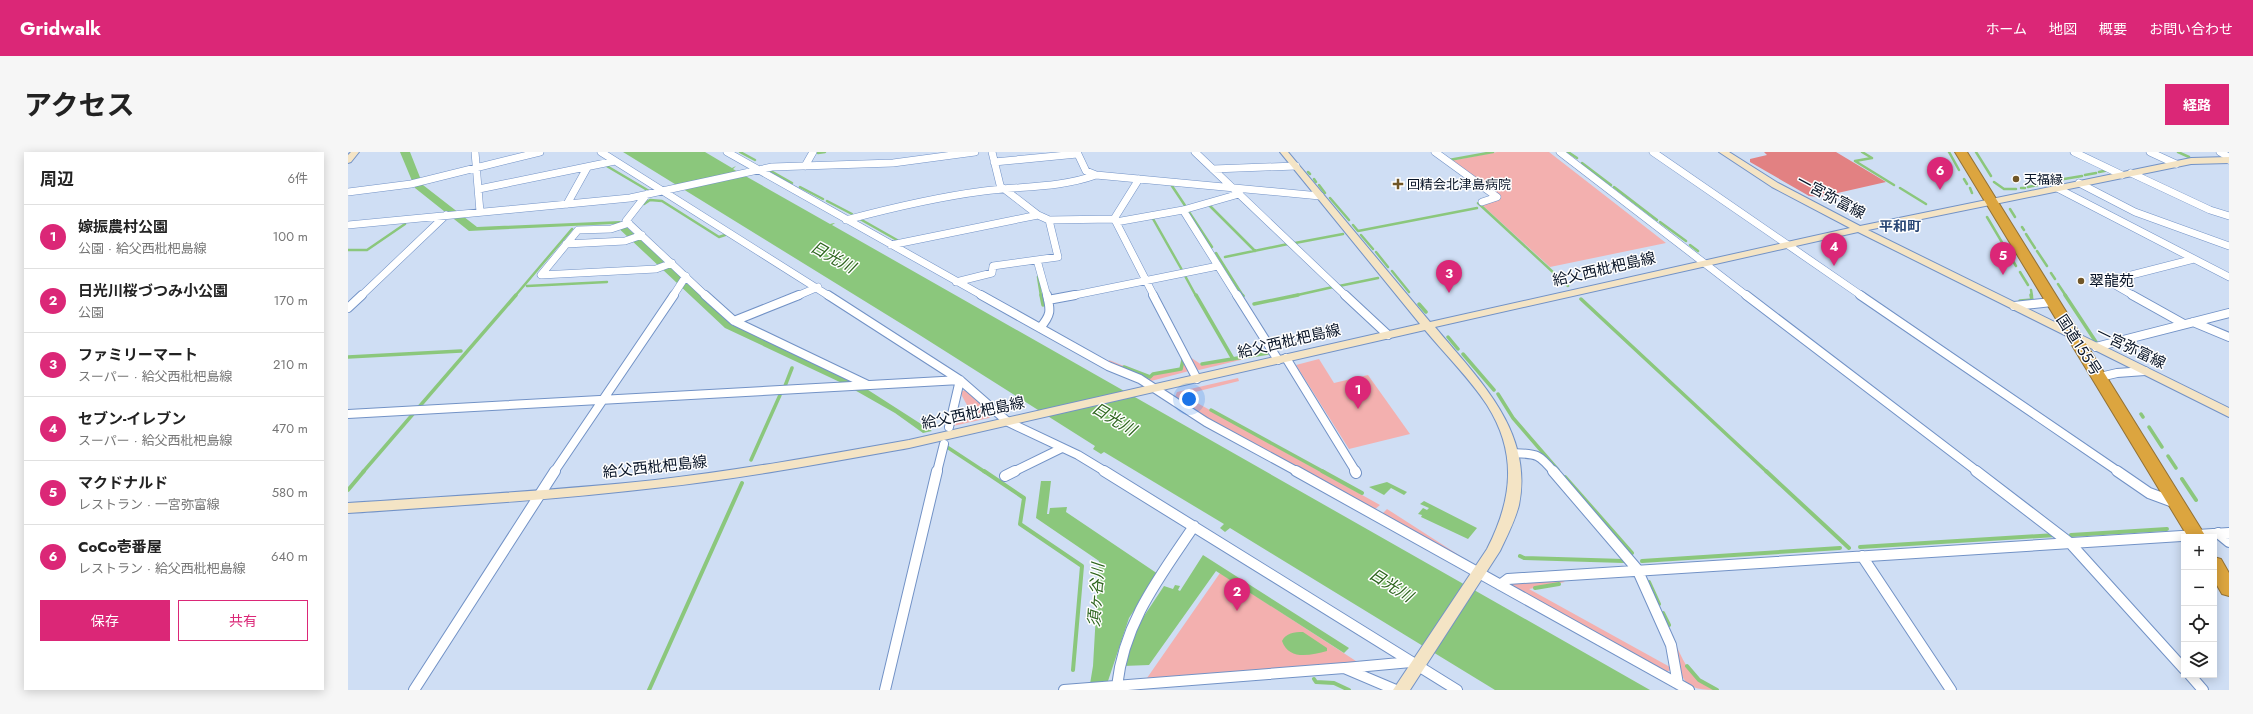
<!DOCTYPE html>
<html lang="ja">
<head>
<meta charset="utf-8">
<style>
  :root { --surface:#fff; --page:#f6f6f6; --text:#222; --muted:#767676; --line:#e0e0e0; --accent:#db2777 }
  body { margin:0; font-family:Jost,"Noto Sans JP",sans-serif; background:var(--page); color:var(--text) }
  .controls { position:absolute; right:12px; bottom:12px; display:grid; overflow:hidden; border-radius:0px; box-shadow:0 2px 10px #0003 }
  .controls button { width:36px; height:36px; display:grid; place-items:center; padding:0; border:0; border-bottom:1px solid var(--line); background:var(--surface); color:var(--text); font:20px sans-serif }
  .you { position:absolute; left:841px; top:247px; width:14px; height:14px; margin:-10px; border:3px solid #fff; border-radius:50%; background:#1a73e8; box-shadow:0 0 0 6px #1a73e833 }
  .badge { display:grid; place-items:center; width:26px; height:26px; border-radius:50%; background:var(--accent); color:#fff; font-size:13px; font-weight:700 }
  .pin { position:absolute; translate:-50% -33px; filter:drop-shadow(0 1px 2px #0008) }
  .pin::after { content:''; position:absolute; top:21px; width:14px; height:12px; background:inherit; clip-path:polygon(0 0,100% 0,50% 100%) }
  .list { margin:0; padding:0; list-style:none }
  h2 { display:flex; justify-content:space-between; align-items:center; height:52px; margin:0; padding:0 16px; font-size:17px }
  h2 small { font-size:13px; font-weight:400; color:var(--muted) }
  .list li { display:grid; grid-template-columns:26px 1fr auto; gap:12px; align-items:center; box-sizing:border-box; height:64px; padding:0 16px; border-top:1px solid var(--line) }
  .list b { display:block; font-size:15px; white-space:nowrap }
  .list p { margin:0; font-size:13px; white-space:nowrap; color:var(--muted) }
  .list em { font-size:13px; font-style:normal; color:var(--muted) }
  .actions { display:flex; gap:8px; padding:12px 16px }
  .actions a { flex:1; padding:9px 0; border:1px solid var(--accent); border-radius:0px; text-align:center; font-size:14px; color:var(--accent) }
  .actions .main { background:var(--accent); color:#fff }
  .icon { flex:none; width:22px; height:22px; fill:none; stroke:currentColor; stroke-width:2; stroke-linecap:round; stroke-linejoin:round }
  .map { position:relative; flex:none; width:1881px; height:538px; overflow:hidden; border-radius:0px }
  header { display:flex; align-items:center; gap:24px; box-sizing:border-box; height:56px; padding:0 20px; background:var(--accent); color:#fff }
  header strong { font-size:19px }
  nav { display:flex; gap:22px; margin-inline-start:auto; font-size:14px }
  .intro { display:flex; align-items:center; justify-content:space-between; box-sizing:border-box; height:96px; padding:0 24px }
  h1 { margin:0; font-size:28px }
  .button { padding:10px 18px; border-radius:0px; background:var(--accent); color:#fff; font-size:14px; font-weight:700 }
  main { display:flex; gap:24px; padding:0 24px }
  aside { flex:1; background:var(--surface); border-radius:0px; box-shadow:0 2px 10px #0003 }
  .map>svg:first-child { display:block }
  .green { fill:#f3b0af }
  .forest { fill:#e28182 }
  .water { fill:#8bc77c }
  .lines { fill:none; stroke-linecap:round; stroke-linejoin:round }
  .stream-far2 { stroke:#8bc77c; stroke-width:2.5 }
  .stream-far1 { stroke:#8bc77c; stroke-width:3.5 }
  .stream { stroke:#8bc77c; stroke-width:4 }
  .street-far2-casing { stroke:#7292c6; stroke-width:8 }
  .street-far1-casing { stroke:#7292c6; stroke-width:10 }
  .street-casing { stroke:#7292c6; stroke-width:12 }
  .secondary-casing { stroke:#7292c6; stroke-width:2 }
  .highway-casing { stroke:#927237; stroke-width:2 }
  .street-far2 { stroke:#fff; stroke-width:7 }
  .street-far1 { stroke:#fff; stroke-width:8 }
  .street { stroke:#fff; stroke-width:10 }
  .secondary { fill:#f4e4c5; fill-rule:evenodd }
  .highway { fill:#dca53f; fill-rule:evenodd }
  .poi-dot { fill:#705627; stroke:#fefefe; stroke-width:1.5 }
  .labels { text-anchor:middle; dominant-baseline:central; stroke-width:3; stroke-linejoin:round; paint-order:stroke }
  .far-poi-label { font-size:13px; fill:#081427; stroke:#fefefe; text-anchor:start }
  .far-quarter-label { font-size:14px; font-weight:bold; fill:#2a4775; stroke:#fefefe }
  .street-label { font-size:15px; fill:#081427; stroke:#fefefe }
  .poi-label { font-size:15px; fill:#081427; stroke:#fefefe; text-anchor:start }
  .water-label { font-size:16px; font-style:italic; fill:#2b631b; stroke:#fefefe }
</style>
</head>
<body>
<header>
<strong>Gridwalk</strong>
<nav><a>ホーム</a><a>地図</a><a>概要</a><a>お問い合わせ</a></nav>
</header>
<div class="intro"><h1>アクセス</h1><a class="button">経路</a></div>
<main>
<aside>
<h2>周辺<small>6件</small></h2>
<ul class="list">
<li><span class="badge">1</span><div><b>嫁振農村公園</b><p>公園 · 給父西枇杷島線</p></div><em>100 m</em></li>
<li><span class="badge">2</span><div><b>日光川桜づつみ小公園</b><p>公園</p></div><em>170 m</em></li>
<li><span class="badge">3</span><div><b>ファミリーマート</b><p>スーパー · 給父西枇杷島線</p></div><em>210 m</em></li>
<li><span class="badge">4</span><div><b>セブン-イレブン</b><p>スーパー · 給父西枇杷島線</p></div><em>470 m</em></li>
<li><span class="badge">5</span><div><b>マクドナルド</b><p>レストラン · 一宮弥富線</p></div><em>580 m</em></li>
<li><span class="badge">6</span><div><b>CoCo壱番屋</b><p>レストラン · 給父西枇杷島線</p></div><em>640 m</em></li>
</ul>
<div class="actions"><a class="main">保存</a><a>共有</a></div>
</aside>
<div class="map">
<svg width="1881" height="538" viewBox="0 0 1881 538">
  <rect width="100%" height="100%" fill="#cfdef4"/>
  <path class="green" d="M 1149,0 L 1201,0 L 1318,91 L 1202,115 L 1133,52 L 1153,45 L 1102,9 Z
    M 921,201 L 851,218 L 848,217 L 842,205 L 854,213 Z
    M 971,207 L 986,231 L 1020,223 L 1062,282 L 1001,297 L 948,213 Z
    M 761,208 L 803,225 L 806,222 L 834,217 L 836,209 L 841,219 L 803,229 L 760,212 Z
    M 890,226 L 891,229 L 835,243 L 1032,353 L 1025,359 L 858,267 L 827,245 L 829,240 Z
    M 618,238 L 645,262 L 641,266 L 605,274 L 606,266 L 624,262 L 614,244 L 614,239 Z
    M 1039,357 L 1120,409 L 1033,363 Z
    M 872,421 L 1011,511 L 799,526 Z
    M 1211,427 L 1217,430 L 1181,437 L 1322,515 L 1323,518 L 1317,520 L 1166,437 L 1163,432 Z
    M 1328,493 C 1338,515 1344,526 1366,538 C 1331,538 1333,523 1328,493 Z"/>
  <path class="forest" d="M 1416,0 L 1488,0 L 1538,30 L 1472,45 L 1461,44 L 1402,10 L 1402,7 L 1419,3 Z"/>
  <path class="water" d="M 52,0 L 62,0 L 75,33 L 129,75 L 272,69 L 384,172 L 517,236 L 584,279 L 575,281 L 547,261 L 496,232 L 377,176 L 266,72 L 121,79 L 67,36 Z
    M 275,0 L 357,0 L 384,16 L 388,14 L 385,17 L 482,72 L 486,71 L 487,71 L 484,73 L 1302,538 L 1147,538 L 882,376 L 877,380 L 872,376 L 876,372 L 756,300 L 753,302 L 745,297 L 747,294 L 570,182 Z
    M 693,329 L 703,329 L 699,362 L 701,362 L 702,356 L 719,355 L 718,360 L 810,422 L 781,466 L 759,532 L 742,532 L 745,514 L 751,409 L 688,366 Z
    M 1039,330 L 1059,340 L 1056,343 L 1043,336 L 1036,343 L 1021,335 Z
    M 1076,349 L 1129,376 L 1120,387 L 1073,365 L 1074,363 L 1070,362 L 1075,356 L 1079,358 L 1081,356 L 1072,352 Z
    M 855,403 L 1001,496 L 996,501 L 868,419 L 801,513 L 775,514 L 792,470 L 816,434 L 825,437 L 827,433 L 832,434 L 830,438 L 832,439 Z
    M 955,480 L 979,496 L 979,499 C 963,503 941,509 934,489 C 938,481 946,480 955,480 Z"/>
  <g class="lines">
    <path class="stream-far2" d="M 392,0 L 407,8
      M 1220,0 L 1229,6
      M 1514,0 L 1524,6 L 1507,9 L 1546,33
      M 1601,0 L 1611,18
      M 1628,0 L 1643,24
      M 1830,0 L 1841,5
      M 470,1 L 477,0
      M 1101,8 L 1145,0
      M 1234,11 L 1263,33
      M 257,13 L 301,39
      M 421,18 L 444,31
      M 960,20 L 962,22
      M 1751,20 L 1761,18
      M 1737,23 L 1748,21
      M 966,27 L 968,30
      M 1616,27 L 1619,32
      M 1716,27 L 1734,24
      M 1646,30 L 1656,37 L 1668,37
      M 822,31 L 838,55
      M 971,33 L 977,41
      M 452,35 L 475,47
      M 1266,35 L 1309,68
      M 1680,35 L 1714,28
      M 1552,36 L 1578,52
      M 1622,36 L 1624,41
      M 1673,36 L 1677,36
      M 982,46 L 1001,68
      M 479,49 L 504,62
      M 1130,51 L 1220,134
      M 296,52 L 302,48 L 314,49 L 371,85 L 377,83
      M 861,53 L 907,99
      M 1662,57 L 1667,65
      M 841,60 L 864,95
      M 515,65 L 512,67 L 549,88
      M 804,65 L 834,118
      M 1639,65 L 1668,114
      M 1312,70 L 1338,89
      M 1005,73 L 1010,79 L 1129,56
      M 1674,75 L 1676,78
      M 1678,82 L 1687,96
      M 1013,83 L 1025,97
      M 947,91 L 995,82
      M 1342,93 L 1350,99
      M 0,98 L 19,98 L 57,72
      M 1689,99 L 1699,114
      M 1028,100 L 1040,115
      M 868,101 L 895,144
      M 877,105 L 940,92
      M 1044,119 L 1061,140
      M 1672,120 L 1680,133
      M 1703,121 L 1707,127
      M 836,122 L 848,144
      M 690,125 L 693,144
      M 1710,132 L 1718,144
      M 179,134 L 259,130
      M 991,134 L 1030,126
      M 1683,138 L 1684,144
      M 167,144 L 224,77
      M 945,144 L 985,135"/>
    <path class="stream-far1" d="M 693,143 L 695,153
      M 848,143 L 885,207
      M 894,143 L 895,144
      M 1717,143 L 1748,190
      M 1233,147 L 1419,320
      M 1672,149 L 1684,148 L 1683,143
      M 906,152 L 950,143
      M 1071,152 L 1078,160
      M 1100,185 L 1110,197
      M 1115,202 L 1146,238
      M 0,205 L 113,199
      M 854,212 L 920,201
      M 776,215 L 802,225 L 805,222 L 833,217 L 835,208
      M 437,234 L 444,216
      M 1150,242 L 1165,266 L 1210,318
      M 71,255 L 168,143
      M 863,258 L 976,320
      M 1793,262 L 1795,265
      M 1801,275 L 1814,295
      M 596,293 L 637,320
      M 1820,304 L 1828,316
      M 403,308 L 432,243
      M 15,320 L 65,262"/>
    <path class="stream" d="M 636,319 L 676,346 L 672,372 L 734,414 L 725,518
      M 974,319 L 1014,341
      M 1418,319 L 1501,396
      M 1217,325 L 1284,401
      M 1834,327 L 1848,348
      M 0,338 L 16,319
      M 1723,383 L 1819,377
      M 1512,395 L 1708,383
      M 1172,404 L 1176,406 L 1276,409
      M 1294,409 L 1492,396
      M 1301,430 L 1311,452
      M 1187,436 L 1211,432
      M 1315,461 L 1321,473
      M 1339,514 L 1351,528 L 1369,538
      M 966,527 L 968,530 L 986,531 L 1001,538
      M 301,538 L 394,331"/>
    <defs>
      <path id="street-far2" d="M 127,0 L 132,60
        M 253,0 L 481,144
        M 379,0 L 635,144
        M 644,0 L 653,37
        M 729,0 L 738,19 L 748,23 L 972,44
        M 847,0 L 998,144
        M 1087,0 L 1149,45 L 1134,50
        M 1212,0 L 1399,144
        M 1305,0 L 1514,144
        M 1726,0 L 1774,23
        M 1802,0 L 1828,12
        M 1872,0 L 1879,4 L 1881,8
        M 646,10 L 729,2
        M 457,14 L 465,0
        M 865,17 L 948,14
        M 1783,21 L 1862,58 L 1881,64
        M 1731,31 L 1787,60 L 1881,94
        M 655,36 L 690,63 L 701,68 L 766,67 L 768,70 L 835,58 L 891,42
        M 1709,36 L 1881,125
        M 131,37 L 267,9
        M 0,40 L 63,32 L 192,0
        M 299,42 L 278,69 L 358,144
        M 219,52 L 239,16
        M 835,58 L 889,144
        M 766,67 L 791,27
        M 498,68 C 543,56 589,45 636,39 C 673,34 712,36 748,23
        M 768,70 L 806,144
        M 281,71 L 263,77 L 230,78 L 193,123 L 308,117 L 324,111
        M 0,73 L 282,46 L 424,15 L 545,11 L 627,0
        M 218,92 L 277,89 L 294,83
        M 543,93 L 690,63
        M 689,108 L 699,144
        M 608,130 L 644,121 L 645,114 L 710,105 L 701,68
        M 13,144 L 98,63
        M 325,144 L 338,124
        M 449,144 L 470,135
        M 722,144 L 870,114
        M 1786,144 L 1760,129 L 1846,107"/>
      <path id="street-far1" d="M 357,143 L 386,169 L 451,143
        M 480,143 L 612,228 L 660,270 L 730,303 L 758,320
        M 633,143 L 760,214 L 792,227 L 858,270 L 950,320
        M 805,143 L 849,227
        M 889,143 L 930,208
        M 997,143 L 1040,183
        M 1398,143 L 1630,320
        M 1512,143 L 1771,320
        M 1784,143 L 1836,172
        M 700,148 L 727,143
        M 1666,154 L 1704,150
        M 0,156 L 14,143
        M 386,169 L 520,233
        M 1845,170 L 1881,185
        M 692,176 C 703,163 703,159 699,143
        M 1748,195 L 1881,161
        M 938,206 L 1008,320
        M 1752,225 L 1769,221 L 1797,219
        M 0,262 L 612,228
        M 601,275 L 612,228
        M 1164,301 C 1189,302 1190,301 1206,320
        M 206,320 L 326,143
        M 589,320 L 596,292
        M 665,320 L 714,296"/>
      <path id="street" d="M 756,319 L 1109,538
        M 948,319 L 1341,538
        M 1007,319 L 1008,321
        M 1205,319 L 1289,417 L 1323,493 L 1330,532
        M 1628,319 L 1722,391 L 1836,517
        M 1769,319 L 1801,341 L 1828,351
        M 657,324 L 667,319
        M 1870,381 L 1881,390
        M 1514,404 L 1603,538
        M 1152,433 L 1160,427 L 1881,381
        M 997,516 L 1063,510
        M 1842,523 L 1855,538
        M 769,534 C 776,470 811,426 846,374
        M 66,538 L 207,319
        M 537,538 L 589,319
        M 716,538 L 996,516 L 1048,538"/>
      <path id="secondary" d="M 3,0 L 11,0 L 3,10 L 0,11 L 0,3 Z
        M 932,0 L 940,0 L 1082,170 L 1502,76 L 1424,35 L 1371,0 L 1381,0 L 1430,31 L 1512,74 L 1843,6 L 1881,5 L 1881,11 L 1843,12 L 1520,78 L 1881,256 L 1881,265 L 1510,80 L 1087,175 C 1130,227 1186,279 1171,353 C 1167,369 1159,384 1152,399 L 1062,538 L 1045,538 L 1139,397 C 1164,348 1170,302 1139,253 C 1123,228 1096,201 1077,178 L 561,296 C 477,311 392,327 307,336 C 205,348 102,354 0,361 L 0,351 C 102,344 205,339 307,328 C 392,318 477,303 561,288 L 1072,172 Z"/>
      <path id="highway" d="M 1607,0 L 1619,0 L 1858,385 L 1840,385 Z
        M 1866,405 L 1873,407 L 1881,421 L 1881,444 L 1874,442 L 1866,428 Z"/>
    </defs>
    <use href="#street-far2" class="street-far2-casing"/>
    <use href="#street-far1" class="street-far1-casing"/>
    <use href="#street" class="street-casing"/>
    <use href="#secondary" class="secondary-casing"/>
    <use href="#highway" class="highway-casing"/>
    <use href="#street-far2" class="street-far2"/>
    <use href="#street-far1" class="street-far1"/>
    <use href="#street" class="street"/>
    <use href="#secondary" class="secondary"/>
    <use href="#highway" class="highway"/>
  </g>
  <g class="poi-dot">
    <circle cx="1668" cy="27" r="4"/>
    <path d="M1048 26h4v4h4v4h-4v4h-4v-4h-4v-4h4z"/>
    <circle cx="1733" cy="129" r="4"/>
  </g>
  <g class="labels">
    <g class="far-poi-label">
      <text x="1676" y="27">天福縁</text>
      <text x="1059" y="32">回精会北津島病院</text>
    </g>
    <g class="far-quarter-label">
      <text x="1552" y="74">平和町</text>
    </g>
    <g class="street-label">
      <text transform="translate(1483 45) rotate(28)">一宮弥富線</text>
      <text transform="translate(1256 117) rotate(-13)">給父西枇杷島線</text>
      <text transform="translate(941 189) rotate(-13)">給父西枇杷島線</text>
      <text transform="translate(1731 193) rotate(57)">国道155号</text>
      <text transform="translate(1783 196) rotate(26)">一宮弥富線</text>
      <text transform="translate(625 261) rotate(-12)">給父西枇杷島線</text>
      <text transform="translate(307 315) rotate(-6)">給父西枇杷島線</text>
    </g>
    <g class="poi-label">
      <text x="1741" y="129">翠龍苑</text>
    </g>
    <g class="water-label">
      <text transform="translate(485 105) rotate(29)">日光川</text>
      <text transform="translate(766 267) rotate(31)">日光川</text>
      <text transform="translate(1043 433) rotate(32)">日光川</text>
      <text transform="translate(748 443) rotate(-86)">須ヶ谷川</text>
    </g>
  </g>
</svg>
<div class="controls">
<button>+</button>
<button>−</button>
<button><svg class="icon" aria-label="locate" viewBox="0 0 24 24"><circle cx="12" cy="12" r="6"/><path d="M12 2v4M12 18v4M2 12h4M18 12h4"/></svg></button>
<button><svg class="icon" aria-label="layers" viewBox="0 0 24 24"><path d="M12 4l9 5-9 5-9-5zM3 14l9 5 9-5"/></svg></button>
</div>
<div class="you"></div>
<div class="pin badge" style="left:1010px;top:257px">1</div>
<div class="pin badge" style="left:889px;top:459px">2</div>
<div class="pin badge" style="left:1101px;top:141px">3</div>
<div class="pin badge" style="left:1486px;top:114px">4</div>
<div class="pin badge" style="left:1655px;top:123px">5</div>
<div class="pin badge" style="left:1592px;top:38px">6</div>
</div>
</main>
</body>
</html>
